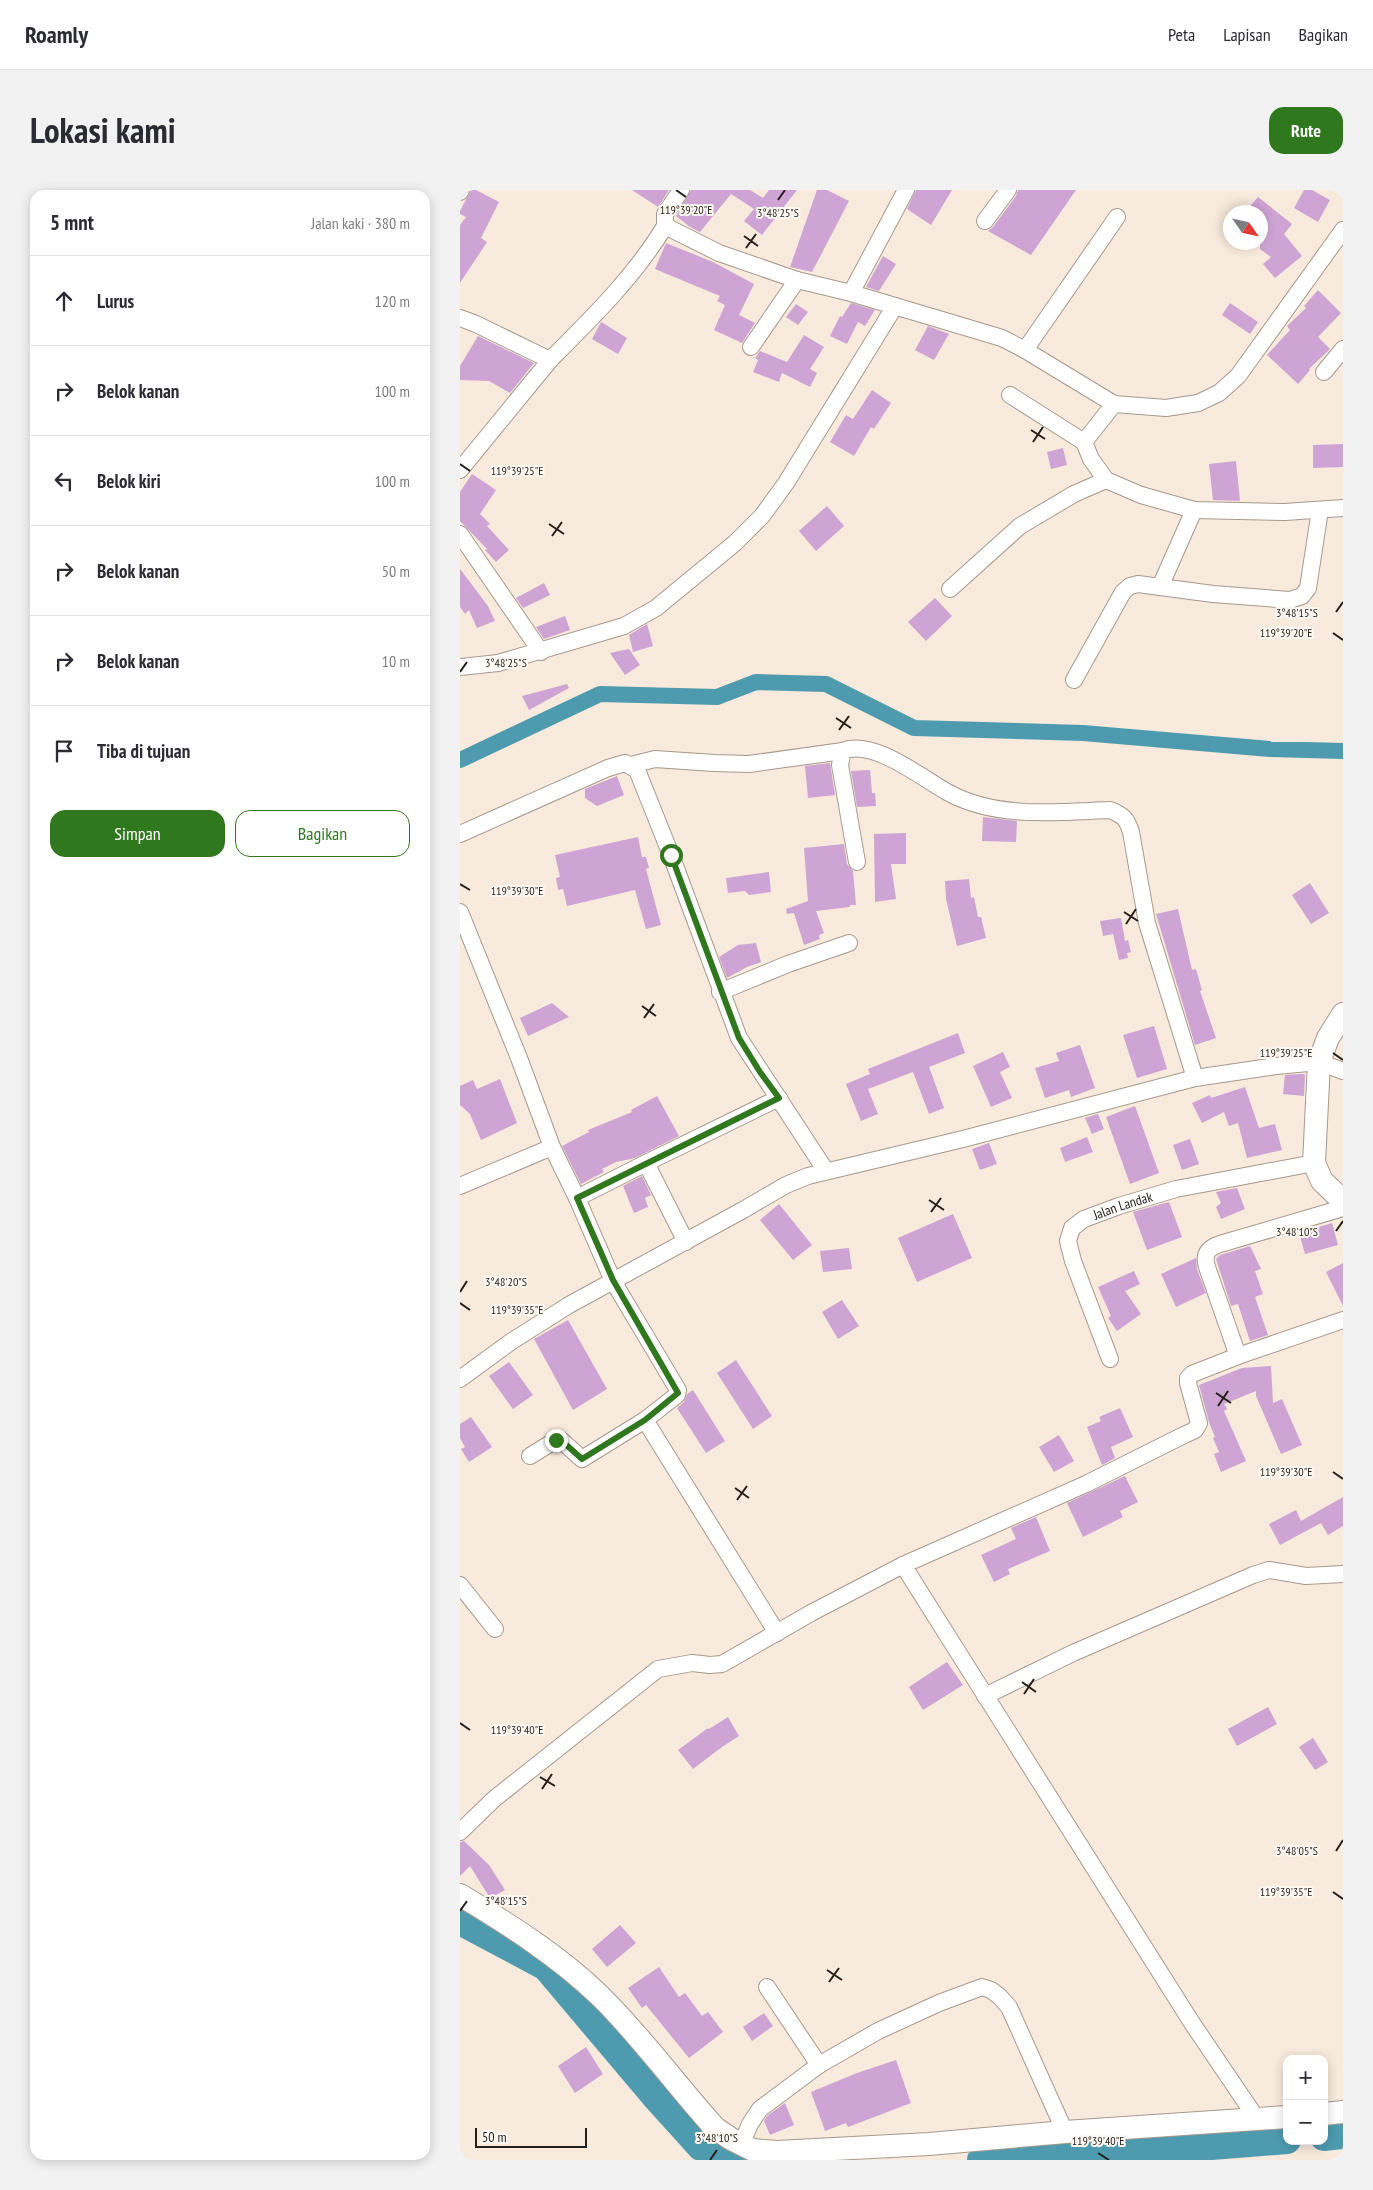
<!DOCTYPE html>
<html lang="id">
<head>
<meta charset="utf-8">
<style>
  :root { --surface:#fff; --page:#f2f2f3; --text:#2b2b33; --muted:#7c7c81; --line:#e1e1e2; --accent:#30781d }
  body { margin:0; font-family:"PT Sans Narrow",sans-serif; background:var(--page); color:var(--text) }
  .controls { position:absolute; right:15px; bottom:15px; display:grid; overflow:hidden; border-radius:10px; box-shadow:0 2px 12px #0003 }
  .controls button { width:45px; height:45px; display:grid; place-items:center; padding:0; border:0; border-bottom:1px solid var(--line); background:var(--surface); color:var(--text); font:25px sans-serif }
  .compass { position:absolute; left:763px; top:15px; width:45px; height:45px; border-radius:50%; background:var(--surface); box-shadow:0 2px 12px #0003; rotate:124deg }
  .scale { position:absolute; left:15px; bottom:12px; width:112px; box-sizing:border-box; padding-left:5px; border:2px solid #231f1a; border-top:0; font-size:14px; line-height:18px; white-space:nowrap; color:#231f1a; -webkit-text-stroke:4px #fef9f3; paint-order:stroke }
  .stop { position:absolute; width:15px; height:15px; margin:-11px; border:4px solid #30781d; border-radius:50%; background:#fff }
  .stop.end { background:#30781d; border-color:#fff; box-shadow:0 1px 5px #0008 }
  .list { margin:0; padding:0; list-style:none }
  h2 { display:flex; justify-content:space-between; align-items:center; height:65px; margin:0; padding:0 20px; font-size:21px }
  h2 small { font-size:16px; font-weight:400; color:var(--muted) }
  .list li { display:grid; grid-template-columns:32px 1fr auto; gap:15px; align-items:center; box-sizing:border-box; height:90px; padding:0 20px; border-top:1px solid var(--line) }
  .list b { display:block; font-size:19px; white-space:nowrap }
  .list em { font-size:16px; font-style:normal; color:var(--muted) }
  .actions { display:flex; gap:10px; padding:15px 20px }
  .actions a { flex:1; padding:11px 0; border:1px solid var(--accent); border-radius:15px; text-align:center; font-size:18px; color:var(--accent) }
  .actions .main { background:var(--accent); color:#fff }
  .icon { flex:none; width:28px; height:28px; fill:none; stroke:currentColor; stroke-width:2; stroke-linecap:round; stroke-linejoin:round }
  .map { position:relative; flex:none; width:883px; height:1970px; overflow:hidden; border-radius:15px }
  header { display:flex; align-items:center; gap:30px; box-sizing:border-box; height:70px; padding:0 25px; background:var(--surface); border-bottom:1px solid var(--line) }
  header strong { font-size:24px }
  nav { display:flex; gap:28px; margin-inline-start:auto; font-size:18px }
  .intro { display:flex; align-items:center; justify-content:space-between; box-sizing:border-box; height:120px; padding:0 30px }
  h1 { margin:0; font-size:35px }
  .button { padding:12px 22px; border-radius:15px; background:var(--accent); color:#fff; font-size:18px; font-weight:700 }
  main { display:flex; gap:30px; padding:0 30px }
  aside { flex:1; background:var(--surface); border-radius:15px; box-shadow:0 2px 12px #0003 }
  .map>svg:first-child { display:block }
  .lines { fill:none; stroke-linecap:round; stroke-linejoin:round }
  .canal { stroke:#4e9baf; stroke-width:16 }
  .river { stroke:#4e9baf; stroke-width:28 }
  .building { fill:#cea4d4 }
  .street-casing { stroke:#a6998c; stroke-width:18 }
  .secondary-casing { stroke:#a6998c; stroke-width:24 }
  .street { stroke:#fff; stroke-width:16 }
  .secondary { stroke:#fff; stroke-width:22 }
  .route { stroke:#30781d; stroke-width:6 }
  .ticks { fill:none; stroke:#231f1a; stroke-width:2 }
  .labels { text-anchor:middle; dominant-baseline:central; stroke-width:4; stroke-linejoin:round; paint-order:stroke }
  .street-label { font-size:14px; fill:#231f1a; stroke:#fef9f3 }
  .ticks-label { font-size:12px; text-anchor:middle; fill:#231f1a; stroke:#fef9f3; stroke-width:4; stroke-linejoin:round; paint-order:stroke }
</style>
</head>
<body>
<header>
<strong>Roamly</strong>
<nav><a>Peta</a><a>Lapisan</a><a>Bagikan</a></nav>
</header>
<div class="intro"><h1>Lokasi kami</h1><a class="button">Rute</a></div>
<main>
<aside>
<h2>5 mnt<small>Jalan kaki · 380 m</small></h2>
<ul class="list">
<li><svg class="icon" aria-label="ahead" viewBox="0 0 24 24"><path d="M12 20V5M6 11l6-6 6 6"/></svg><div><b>Lurus</b></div><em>120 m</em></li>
<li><svg class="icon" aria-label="right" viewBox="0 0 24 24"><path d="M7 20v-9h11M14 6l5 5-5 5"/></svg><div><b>Belok kanan</b></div><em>100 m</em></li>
<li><svg class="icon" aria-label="left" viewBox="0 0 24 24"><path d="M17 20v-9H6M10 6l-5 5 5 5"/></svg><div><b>Belok kiri</b></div><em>100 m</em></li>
<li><svg class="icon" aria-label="right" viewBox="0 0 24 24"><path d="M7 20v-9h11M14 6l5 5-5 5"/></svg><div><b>Belok kanan</b></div><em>50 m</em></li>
<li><svg class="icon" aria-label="right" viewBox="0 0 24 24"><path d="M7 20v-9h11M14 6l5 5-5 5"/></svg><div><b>Belok kanan</b></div><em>10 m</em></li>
<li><svg class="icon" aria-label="arrive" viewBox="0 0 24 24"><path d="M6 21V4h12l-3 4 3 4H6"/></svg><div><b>Tiba di tujuan</b></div></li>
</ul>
<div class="actions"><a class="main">Simpan</a><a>Bagikan</a></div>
</aside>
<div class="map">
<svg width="883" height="1970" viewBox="0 0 883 1970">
  <rect width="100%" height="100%" fill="#f8eadc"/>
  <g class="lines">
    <path class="canal" d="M 0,570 L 140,504 L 257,507 L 296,492 L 366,494 L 454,538 L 623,543 L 810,559 L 883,561"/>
    <path class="river" d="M 0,1731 L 86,1777 L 194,1905 L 241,1957 L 276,1970
      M 864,1947 L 883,1945
      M 521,1970 L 714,1959 L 827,1950"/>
  </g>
  <path class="building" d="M 11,0 L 16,0 L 39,12 L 21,48 L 27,52 L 0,93 L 0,35 L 6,27 L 0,24 L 0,21 Z
    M 172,0 L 209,0 L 198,17 Z
    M 231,0 L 290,0 L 303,8 L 309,0 L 337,0 L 302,45 L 284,31 L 294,19 L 271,4 L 240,42 L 230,37 L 216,26 Z
    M 357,0 L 367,0 L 389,11 L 352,82 L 330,77 Z
    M 456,0 L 492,0 L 471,35 L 447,19 Z
    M 558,0 L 616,0 L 571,65 L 528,41 L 533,37 L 556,6 Z
    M 844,0 L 852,0 L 870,10 L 858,32 L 834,18 Z
    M 798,7 L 832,34 L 824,44 L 842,66 L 815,88 L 803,74 L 811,67 L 800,59 L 800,22 L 785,22 Z
    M 206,53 L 253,72 L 294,94 L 279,125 L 295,133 L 282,153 L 254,140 L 265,115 L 257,111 L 260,106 L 195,79 Z
    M 423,66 L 436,74 L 419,101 L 406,97 Z
    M 858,100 L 881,123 L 858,147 L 870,159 L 849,179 L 850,180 L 838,194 L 807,165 L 830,140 L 827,136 L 846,118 L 844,116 Z
    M 391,113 L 415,120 L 405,136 L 398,132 L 387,154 L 370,146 L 380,126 L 382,127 Z
    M 770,113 L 798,132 L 790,144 L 762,125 Z
    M 336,114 L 348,122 L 338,135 L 326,127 Z
    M 141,132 L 167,148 L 158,164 L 132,149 Z
    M 468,136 L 489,144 L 474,170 L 455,160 Z
    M 344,145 L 364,157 L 350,179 L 357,183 L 350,197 L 322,183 L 319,192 L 293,182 L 298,170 L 295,168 L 300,161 L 327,172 Z
    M 18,146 L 74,173 L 50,203 L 29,191 L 0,190 L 0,176 Z
    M 412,200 L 431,213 L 414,239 L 411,237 L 394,266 L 370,252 L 386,225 L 393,229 Z
    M 883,254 L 883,277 L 853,278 L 853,255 Z
    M 603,258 L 607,275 L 591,279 L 587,262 Z
    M 776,271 L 780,311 L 753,310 L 749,274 Z
    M 12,284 L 36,300 L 20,324 L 30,334 L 27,336 L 49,360 L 36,372 L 25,360 L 27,359 L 0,331 L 0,302 Z
    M 367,316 L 384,336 L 356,361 L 339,341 Z
    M 0,379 L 28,416 L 35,431 L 17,438 L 9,420 L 5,424 L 0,417 Z
    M 84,393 L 90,405 L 63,418 L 56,408 Z
    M 475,408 L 492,426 L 466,451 L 448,432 Z
    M 105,426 L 110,440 L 84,449 L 76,437 Z
    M 187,434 L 193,456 L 173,462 L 169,445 Z
    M 169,459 L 180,475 L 165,485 L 150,463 Z
    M 107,494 L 109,498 L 69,520 L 62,506 Z
    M 370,573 L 375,605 L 348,608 L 345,576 Z
    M 410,580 L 412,603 L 415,603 L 416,616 L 397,617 L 391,581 Z
    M 157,586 L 164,605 L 137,616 L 125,608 L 125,599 Z
    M 523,627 L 557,631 L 556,652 L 522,651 Z
    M 446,643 L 446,674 L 431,674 L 436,709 L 415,712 L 414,644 Z
    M 178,647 L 182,667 L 186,667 L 189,678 L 186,679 L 201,735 L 186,739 L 175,700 L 107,716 L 103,699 L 98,700 L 96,688 L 100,687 L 95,665 Z
    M 384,654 L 387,674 L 393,681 L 396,715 L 390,715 L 390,717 L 356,721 L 364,743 L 359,745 L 360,749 L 344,755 L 334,723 L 327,724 L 326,719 L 348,711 L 344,658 Z
    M 309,682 L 311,702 L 289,705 L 285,701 L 268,703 L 266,688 Z
    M 509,689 L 511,708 L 514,707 L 518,727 L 521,727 L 526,748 L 497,756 L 486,709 L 485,691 Z
    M 850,693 L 869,723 L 851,734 L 832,705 Z
    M 718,719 L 732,780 L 736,779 L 742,800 L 740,801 L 756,848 L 735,855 L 696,724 Z
    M 661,728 L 665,751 L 668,750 L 671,762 L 667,763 L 668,768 L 659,770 L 653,744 L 643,746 L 640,731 Z
    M 296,753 L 301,772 L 287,777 L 267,788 L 259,767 L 278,755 Z
    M 92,813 L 109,827 L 68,846 L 60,828 Z
    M 694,836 L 707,879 L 677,888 L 663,845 Z
    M 498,843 L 505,863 L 469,877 L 484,918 L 469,924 L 453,882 L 408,899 L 418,924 L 401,931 L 386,894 L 410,884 L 408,879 Z
    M 620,855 L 635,898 L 611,907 L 609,900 L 585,908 L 575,878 L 599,871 L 596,863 Z
    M 543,862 L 550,877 L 540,882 L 552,908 L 531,917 L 513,876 Z
    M 840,884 L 845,884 L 844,906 L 823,904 L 825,885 Z
    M 40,889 L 57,933 L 21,950 L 10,924 L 0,915 L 0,896 L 13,890 L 17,899 Z
    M 785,897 L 799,938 L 815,934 L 822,960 L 787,968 L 778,933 L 769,936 L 764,922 L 742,933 L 732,913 L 750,905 L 751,908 Z
    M 197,906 L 219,946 L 175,968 L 156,972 L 142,979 L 144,982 L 121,994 L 102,956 L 129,942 L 128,940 L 172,922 L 171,920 Z
    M 675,916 L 699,983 L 670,994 L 646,927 Z
    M 638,924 L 644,939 L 632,944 L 625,928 Z
    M 627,947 L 633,962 L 605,972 L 600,958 Z
    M 730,949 L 739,974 L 722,980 L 713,955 Z
    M 529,953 L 537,974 L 520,980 L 512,959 Z
    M 182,986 L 191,1005 L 185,1008 L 188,1017 L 174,1023 L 163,996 Z
    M 777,998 L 785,1019 L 761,1029 L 756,1017 L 761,1013 L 756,1002 Z
    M 709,1012 L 722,1047 L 687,1060 L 673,1022 Z
    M 319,1014 L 352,1055 L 333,1070 L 300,1030 Z
    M 493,1024 L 512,1068 L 457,1092 L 438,1048 Z
    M 872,1033 L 878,1055 L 845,1064 L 839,1043 Z
    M 790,1056 L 801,1079 L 795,1081 L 803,1104 L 795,1107 L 808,1145 L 790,1151 L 778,1114 L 771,1116 L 756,1069 L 760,1065 Z
    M 389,1058 L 392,1079 L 363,1082 L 360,1061 Z
    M 736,1068 L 737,1079 L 746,1103 L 716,1117 L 701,1084 Z
    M 883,1073 L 883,1116 L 866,1082 Z
    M 674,1081 L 680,1094 L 665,1101 L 681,1124 L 657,1141 L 648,1128 L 651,1126 L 638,1097 Z
    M 382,1110 L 399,1136 L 378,1149 L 362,1122 Z
    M 108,1130 L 147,1199 L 113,1220 L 74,1149 Z
    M 276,1170 L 312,1226 L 293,1239 L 257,1183 Z
    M 49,1172 L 73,1205 L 53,1219 L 29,1186 Z
    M 811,1176 L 813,1213 L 822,1209 L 842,1255 L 821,1264 L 796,1206 L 796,1201 L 764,1214 L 767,1219 L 764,1221 L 786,1271 L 761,1282 L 754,1264 L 759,1262 L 753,1248 L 755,1247 L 749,1232 L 739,1195 L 782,1178 Z
    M 233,1200 L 265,1251 L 246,1263 L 217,1218 L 224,1212 L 227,1204 Z
    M 660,1218 L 673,1247 L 651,1257 L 655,1268 L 642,1275 L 627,1237 L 641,1231 L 639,1227 Z
    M 11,1227 L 32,1257 L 9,1272 L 1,1259 L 5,1257 L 0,1248 L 0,1234 Z
    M 599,1245 L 614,1271 L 594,1282 L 579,1257 Z
    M 665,1286 L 678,1312 L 660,1321 L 663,1327 L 623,1347 L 607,1313 Z
    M 883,1307 L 883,1336 L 868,1345 L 861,1333 L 820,1355 L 809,1334 L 836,1320 L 841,1331 Z
    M 576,1327 L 590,1361 L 548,1379 L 550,1384 L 534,1392 L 521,1365 L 556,1349 L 551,1338 Z
    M 487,1472 L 503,1495 L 463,1520 L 449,1497 Z
    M 808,1517 L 817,1534 L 777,1556 L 768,1539 Z
    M 268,1527 L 279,1546 L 262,1557 L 233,1579 L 218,1560 L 248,1538 L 249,1539 Z
    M 853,1548 L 868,1572 L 855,1580 L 839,1557 Z
    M 4,1651 L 29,1675 L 45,1700 L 30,1708 L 10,1676 L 0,1686 L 0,1652 Z
    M 160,1735 L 176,1753 L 147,1777 L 132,1759 Z
    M 199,1777 L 219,1807 L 225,1803 L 242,1826 L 248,1822 L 263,1842 L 229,1868 L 186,1815 L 182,1818 L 168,1798 Z
    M 304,1823 L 313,1836 L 292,1851 L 283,1837 Z
    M 126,1857 L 143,1884 L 115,1903 L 98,1876 Z
    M 436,1870 L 451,1913 L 388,1937 L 386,1933 L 365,1941 L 351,1902 L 397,1883 Z
    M 325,1913 L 334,1935 L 310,1945 L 304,1931 L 307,1926 Z"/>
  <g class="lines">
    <defs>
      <g id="street">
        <path d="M 221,0 L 205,24 L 205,36 L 259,63 L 337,90 L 391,103 L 542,148 L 565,160 L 654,214 L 706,218 L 738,213 L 759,203 L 778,186 L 883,40"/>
        <path d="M 0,2 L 1,0"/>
        <path d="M 525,31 L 548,0"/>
        <path d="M 391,103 L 446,0"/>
        <path d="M 0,128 L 16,134 L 90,170 L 0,280"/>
        <path d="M 291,157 L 337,90"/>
        <path d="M 565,160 L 657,27"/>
        <path d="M 90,170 C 131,129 175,86 205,36"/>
        <path d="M 864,182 L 883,159"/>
        <path d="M 550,205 L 624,252"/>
        <path d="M 654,214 L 624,252 L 631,269 L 646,290 L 681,305 L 734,320 L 825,322 L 883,318"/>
        <path d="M 0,344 L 81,462"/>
        <path d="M 700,397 L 734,320"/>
        <path d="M 490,399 L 560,336 L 614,304 L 646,290"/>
        <path d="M 0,477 L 38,473 L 164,436 L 196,418 L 275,353 L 302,326 L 326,293 L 435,116"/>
        <path d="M 614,490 L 663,402 L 670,396 L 678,394 L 753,404 L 830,410 L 842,406 L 848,398 L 860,320"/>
        <path d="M 171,575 L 195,569 L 254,573 L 289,574 L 383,561"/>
        <path d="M 0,644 L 148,578 L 165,573 L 177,580 L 211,665 L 279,848 L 366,981"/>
        <path d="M 397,672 L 380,575 L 383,561 C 413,548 463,589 489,603 C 537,629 597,622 650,620 C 663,625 667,629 671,642 L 687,733 L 735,888"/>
        <path d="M 0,722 L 59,868 L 92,957 L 117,1008 L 153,1091 L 218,1200 L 217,1205 L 185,1230 L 317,1443"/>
        <path d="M 260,802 L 328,774 L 389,753"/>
        <path d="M 186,973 L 319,908"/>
        <path d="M 0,996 L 92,957"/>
        <path d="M 117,1008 L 186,973 L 226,1052"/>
        <path d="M 778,1166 L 747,1077 C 743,1064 748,1058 760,1054 L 883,1018"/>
        <path id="s1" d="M 650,1169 L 613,1071 L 608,1051 L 612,1038 L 624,1029 L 659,1016 L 716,999 L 854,973"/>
        <path d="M 0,1189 L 52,1151 L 109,1115 L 283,1020 L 326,995 L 348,986 L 503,949 L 735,888 L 816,876 L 859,872 L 883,881"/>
        <path d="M 70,1266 L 96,1250 L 102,1251 L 122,1269 L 185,1230"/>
        <path d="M 443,1375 L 732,1833 L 797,1929"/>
        <path d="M 0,1395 L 35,1439"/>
        <path d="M 525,1506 L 613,1463 L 793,1385 L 809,1380 L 846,1386 L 883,1384"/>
        <path d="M 0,1642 L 34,1609 L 198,1479 L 232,1473 L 250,1475 L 262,1474 L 351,1423 L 443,1375 L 626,1294 L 724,1245 L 735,1240 L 739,1233 L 728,1193 L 728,1188 L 732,1184 L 778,1166 L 883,1130"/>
        <path d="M 307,1797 L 359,1875"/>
        <path d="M 281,1955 L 290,1934 L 300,1919 L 359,1875 L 418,1841 L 479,1813 L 522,1797 L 531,1800 L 539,1806 L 549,1817 L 605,1942"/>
      </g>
      <path id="secondary" d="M 883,824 L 868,848 L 859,872 L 854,973 L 862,991 L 883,1011
        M 0,1705 C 48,1734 99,1766 140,1806 C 181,1846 216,1895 255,1938 L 271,1949 L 293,1960 L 317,1962 L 469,1954 L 605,1942 L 827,1927
        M 864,1924 L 883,1922"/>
    </defs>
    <use href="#street" class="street-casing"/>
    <use href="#secondary" class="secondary-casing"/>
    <use href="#street" class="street"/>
    <use href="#secondary" class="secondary"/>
  </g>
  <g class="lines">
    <path class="route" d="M 96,1250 L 102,1251 L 122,1269 L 185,1230 L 218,1203 L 153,1090 L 117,1008 L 319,908 L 300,882 L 279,848 L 211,665"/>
  </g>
  <path class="ticks" d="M 216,0 L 226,7M 318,10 L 325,0M 284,46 L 298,56M 286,58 L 296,44M 571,240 L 585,249M 573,252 L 583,237M 0,274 L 10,281M 89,334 L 104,344M 92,346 L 102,332M 876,422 L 883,412M 873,443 L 883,450M 0,482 L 7,472M 376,528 L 391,538M 379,540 L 389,526M 0,694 L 10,700M 664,722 L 678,731M 666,734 L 676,719M 182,816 L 196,826M 184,828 L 194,814M 873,863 L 883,870M 469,1010 L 484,1020M 471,1022 L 481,1008M 876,1041 L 883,1031M 0,1102 L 7,1091M 0,1113 L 10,1120M 756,1203 L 771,1213M 758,1216 L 768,1201M 873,1282 L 883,1289M 275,1298 L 289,1308M 277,1310 L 287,1296M 562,1492 L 576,1502M 564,1504 L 574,1489M 0,1533 L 10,1540M 80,1587 L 95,1596M 82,1599 L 92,1584M 876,1661 L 883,1650M 873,1702 L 883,1709M 0,1721 L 7,1711M 367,1780 L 382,1790M 369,1792 L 379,1778M 638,1963 L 649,1970M 250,1970 L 257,1960"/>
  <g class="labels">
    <g class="street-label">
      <text stroke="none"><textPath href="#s1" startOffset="195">Jalan Landak</textPath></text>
    </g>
  </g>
  <g class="ticks-label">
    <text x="226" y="24">119°39'20"E</text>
    <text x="318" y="27">3°48'25"S</text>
    <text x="57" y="285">119°39'25"E</text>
    <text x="837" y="427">3°48'15"S</text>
    <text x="826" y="447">119°39'20"E</text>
    <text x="46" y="477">3°48'25"S</text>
    <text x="57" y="705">119°39'30"E</text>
    <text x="826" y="867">119°39'25"E</text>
    <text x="837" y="1046">3°48'10"S</text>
    <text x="46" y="1096">3°48'20"S</text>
    <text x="57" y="1124">119°39'35"E</text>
    <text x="826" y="1286">119°39'30"E</text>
    <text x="57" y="1544">119°39'40"E</text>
    <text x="837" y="1665">3°48'05"S</text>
    <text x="826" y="1706">119°39'35"E</text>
    <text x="46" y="1715">3°48'15"S</text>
    <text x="257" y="1952">3°48'10"S</text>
    <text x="638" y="1955">119°39'40"E</text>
  </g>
</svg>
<div class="controls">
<button>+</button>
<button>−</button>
</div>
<svg class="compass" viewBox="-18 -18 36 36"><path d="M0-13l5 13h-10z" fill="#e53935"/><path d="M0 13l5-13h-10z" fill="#7c7c81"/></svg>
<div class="scale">50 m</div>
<div class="stop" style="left:211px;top:665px"></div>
<div class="stop end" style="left:96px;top:1250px"></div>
</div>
</main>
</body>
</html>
